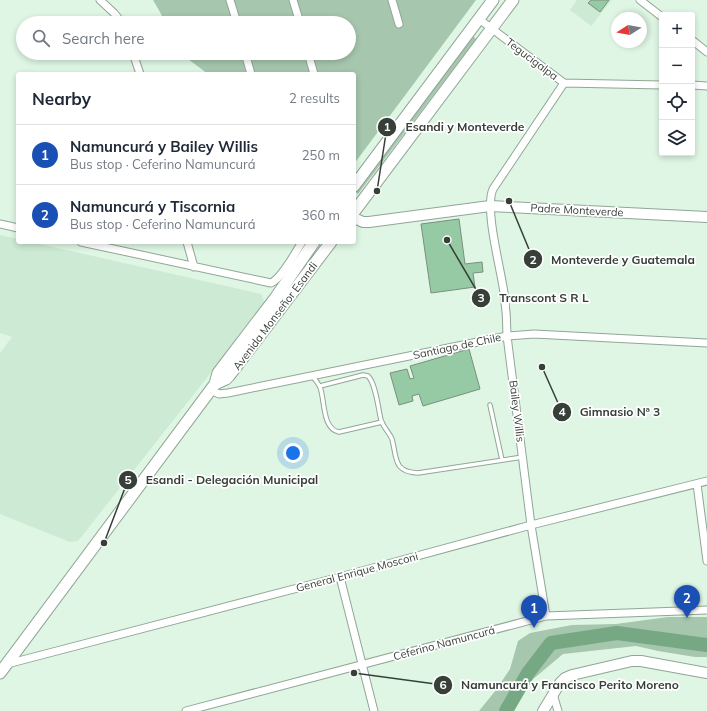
<!DOCTYPE html>
<html lang="en">
<head>
<meta charset="utf-8">
<style>
  :root { --surface:#fff; --page:#f6f6f7; --text:#1f2937; --muted:#747a83; --line:#e0e1e3; --accent:#a00a4f }
  body { margin:0; font-family:Mulish,sans-serif; background:var(--page); color:var(--text) }
  .controls { position:absolute; right:12px; top:12px; display:grid; overflow:hidden; border-radius:4px; box-shadow:0 2px 6px #0003 }
  .controls button { width:36px; height:36px; display:grid; place-items:center; padding:0; border:0; border-bottom:1px solid var(--line); background:var(--surface); color:var(--text); font:20px sans-serif }
  .compass { position:absolute; left:611px; top:12px; width:36px; height:36px; border-radius:50%; background:var(--surface); box-shadow:0 2px 6px #0003; rotate:259deg }
  .you { position:absolute; left:293px; top:453px; width:14px; height:14px; margin:-10px; border:3px solid #fff; border-radius:50%; background:#1a73e8; box-shadow:0 0 0 6px #1a73e833 }
  .badge { display:grid; place-items:center; width:26px; height:26px; border-radius:50%; background:var(--accent); color:#fff; font-size:13px; font-weight:700 }
  .pin { position:absolute; translate:-50% -33px; filter:drop-shadow(0 1px 2px #0008) }
  .pin::after { content:''; position:absolute; top:21px; width:14px; height:12px; background:inherit; clip-path:polygon(0 0,100% 0,50% 100%) }
  .list { margin:0; padding:0; list-style:none }
  h2 { display:flex; justify-content:space-between; align-items:center; height:52px; margin:0; padding:0 16px; font-size:17px }
  h2 small { font-size:13px; font-weight:400; color:var(--muted) }
  .list li { display:grid; grid-template-columns:26px 1fr auto; gap:12px; align-items:center; box-sizing:border-box; height:60px; padding:0 16px; border-top:1px solid var(--line) }
  .list b { display:block; font-size:15px; white-space:nowrap }
  .list p { margin:0; font-size:13px; white-space:nowrap; color:var(--muted) }
  .list em { font-size:13px; font-style:normal; color:var(--muted) }
  .icon { flex:none; width:22px; height:22px; fill:none; stroke:currentColor; stroke-width:2; stroke-linecap:round; stroke-linejoin:round }
  .map { position:relative; flex:none; width:707px; height:711px; overflow:hidden }
  .search { position:absolute; background:var(--surface); box-shadow:0 2px 6px #0003; left:16px; top:16px; width:340px; height:44px; display:flex; align-items:center; gap:10px; box-sizing:border-box; padding:0 14px; border-radius:22px; color:var(--muted); font-size:15px }
  .panel { position:absolute; background:var(--surface); box-shadow:0 2px 6px #0003; left:16px; top:72px; width:340px; height:172px; border-radius:4px }
  .map>svg:first-child { display:block }
  .built { fill:#cdead4 }
  .green { fill:#a6c6ae }
  .lines { fill:none; stroke-linecap:round; stroke-linejoin:round }
  .river { stroke:#75a883; stroke-width:14 }
  .building { fill:#96caa4; stroke:#7a8f7f }
  .lane-casing { stroke:#91a696; stroke-width:5.5 }
  .street-casing { stroke:#91a696; stroke-width:9 }
  .secondary-casing { stroke:#91a696; stroke-width:12 }
  .primary-casing { stroke:#91a696; stroke-width:13 }
  .lane { stroke:#fff; stroke-width:3.5 }
  .street { stroke:#fff; stroke-width:7 }
  .secondary { stroke:#fff; stroke-width:10 }
  .primary { stroke:#fff; stroke-width:11 }
  .labels { text-anchor:middle; dominant-baseline:central; stroke-width:3.5; stroke-linejoin:round; paint-order:stroke }
  .street-label { font-size:11px; fill:#363f38; stroke:#fff }
  .leader { fill:none; stroke:#363f38; stroke-width:1.5 }
  .callout-dot { fill:#363f38; stroke:#fff; stroke-width:1.5 }
  .mark-label { font-size:12px; text-anchor:middle; font-weight:bold; fill:#fff }
  .callout-label { font-size:12px; text-anchor:middle; font-weight:bold; fill:#363f38; stroke:#fff; stroke-width:3.5; stroke-linejoin:round; paint-order:stroke }
</style>
</head>
<body>
<div class="map">
<svg width="707" height="711" viewBox="0 0 707 711">
  <rect width="100%" height="100%" fill="#dff6e4"/>
  <path class="built" d="M 577,0 L 612,0 L 591,26 L 570,10 Z
    M 0,235 L 18,239 L 18,242 L 31,242 L 261,294 L 265,304 L 78,541 L 70,542 L 0,514 L 0,353 L 12,337 L 0,333 Z"/>
  <path class="green" d="M 153,0 L 476,0 L 354,164 L 354,74 L 208,74 L 180,53 L 349,53 L 349,23 L 165,23 L 160,12 Z
    M 472,35 L 476,39 L 358,194 L 354,191 Z
    M 668,617 L 707,617 L 707,657 L 695,657 L 658,651 L 636,646 L 563,654 L 532,680 L 506,711 L 479,711 L 496,690 L 510,669 L 518,641 L 530,633 L 572,625 L 616,624 Z"/>
  <g class="lines">
    <path class="river" d="M 506,711 L 528,673 L 551,643 L 617,633 L 707,645"/>
  </g>
  <path class="building" d="M 591,0 L 609,0 L 600,12 L 588,3 Z
    M 459,219 L 465,264 L 482,262 L 483,272 L 473,273 L 475,287 L 431,293 L 421,224 Z
    M 469,349 L 480,389 L 423,406 L 419,394 L 412,396 L 413,401 L 399,405 L 390,373 L 407,369 L 410,379 L 414,378 L 410,366 Z"/>
  <g class="lines">
    <defs>
      <path id="lane" d="M 312,376 C 315,379 318,383 320,387 C 325,400 322,429 339,432 L 382,422
        M 320,386 L 363,375 L 368,376 C 376,384 378,408 381,420 C 383,427 389,432 392,439 C 397,458 393,472 418,473 L 523,457
        M 490,405 L 502,460"/>
      <path id="street" d="M 100,0 L 114,13 L 122,23
        M 230,0 L 237,23
        M 293,0 L 300,23
        M 392,0 L 399,24
        M 640,0 L 662,17
        M 479,19 L 564,83 L 662,85
        M 692,40 L 707,52
        M 133,53 L 140,74
        M 245,53 L 251,74
        M 308,53 L 314,74
        M 692,85 L 707,86
        M 0,224 L 18,228
        M 81,242 L 271,283 C 282,278 295,253 302,242
        M 187,242 L 194,267
        M 211,390 L 219,394 L 228,393 L 507,336 L 534,334 L 707,343
        M 697,484 L 707,561
        M 340,577 L 374,711
        M 546,616 L 531,525 L 507,336 C 507,321 506,307 504,293 C 501,269 484,209 493,189 L 564,83
        M 7,664 L 340,577 L 531,525 L 707,481
        M 553,694 L 558,711
        M 186,711 L 546,616 L 707,610"/>
      <path id="secondary" d="M 354,218 L 363,222 L 369,222 L 490,206 L 707,217
        M 543,711 L 560,683 L 565,678 L 572,675 L 632,661 L 641,661 L 707,673"/>
      <path id="primary" d="M 354,186 L 493,0
        M 354,212 L 513,0
        M 215,384 L 226,379 L 229,376 L 331,242
        M 0,673 L 215,384 L 218,373 L 221,369 L 276,297 L 314,242"/>
    </defs>
    <use href="#lane" class="lane-casing"/>
    <use href="#street" class="street-casing"/>
    <use href="#secondary" class="secondary-casing"/>
    <use href="#primary" class="primary-casing"/>
    <use href="#lane" class="lane"/>
    <use href="#street" class="street"/>
    <use href="#secondary" class="secondary"/>
    <use href="#primary" class="primary"/>
  </g>
  <g class="labels">
    <g class="street-label">
      <text transform="translate(532 59) rotate(37)">Tegucigalpa</text>
      <text transform="translate(577 210) rotate(3)">Padre Monteverde</text>
      <text transform="translate(275 316) rotate(-53)">Avenida Monseñor Esandi</text>
      <text transform="translate(457 346) rotate(-12)">Santiago de Chile</text>
      <text transform="translate(517 411) rotate(83)">Bailey Willis</text>
      <text transform="translate(357 572) rotate(-15)">General Enrique Mosconi</text>
      <text transform="translate(444 643) rotate(-15)">Ceferino Namuncurá</text>
    </g>
  </g>
  <path class="leader" d="M377 191L387 127M509 201L533 259M447 240L481 298M542 367L562 412M104 543L128 480M354 673L443 685"/>
  <g class="callout-dot">
    <circle cx="377" cy="191" r="4"/>
    <circle cx="509" cy="201" r="4"/>
    <circle cx="447" cy="240" r="4"/>
    <circle cx="542" cy="367" r="4"/>
    <circle cx="104" cy="543" r="4"/>
    <circle cx="354" cy="673" r="4"/>
    <circle cx="387" cy="127" r="10"/>
    <circle cx="533" cy="259" r="10"/>
    <circle cx="481" cy="298" r="10"/>
    <circle cx="562" cy="412" r="10"/>
    <circle cx="128" cy="480" r="10"/>
    <circle cx="443" cy="685" r="10"/>
  </g>
  <g class="mark-label">
    <text x="387" y="131">1</text>
    <text x="533" y="264">2</text>
    <text x="481" y="302">3</text>
    <text x="562" y="416">4</text>
    <text x="128" y="484">5</text>
    <text x="443" y="689">6</text>
  </g>
  <g class="callout-label">
    <text x="465" y="131">Esandi y Monteverde</text>
    <text x="623" y="264">Monteverde y Guatemala</text>
    <text x="544" y="302">Transcont S R L</text>
    <text x="620" y="416">Gimnasio Nª 3</text>
    <text x="232" y="484">Esandi - Delegación Municipal</text>
    <text x="570" y="689">Namuncurá y Francisco Perito Moreno</text>
  </g>
</svg>
<div class="controls">
<button>+</button>
<button>−</button>
<button><svg class="icon" aria-label="locate" viewBox="0 0 24 24"><circle cx="12" cy="12" r="6"/><path d="M12 2v4M12 18v4M2 12h4M18 12h4"/></svg></button>
<button><svg class="icon" aria-label="layers" viewBox="0 0 24 24"><path d="M12 4l9 5-9 5-9-5zM3 14l9 5 9-5"/></svg></button>
</div>
<svg class="compass" viewBox="-18 -18 36 36"><path d="M0-13l5 13h-10z" fill="#e53935"/><path d="M0 13l5-13h-10z" fill="#747a83"/></svg>
<div class="you"></div>
<div class="pin badge" style="left:534px;top:628px;background:#1a4fb4">1</div>
<div class="pin badge" style="left:687px;top:618px;background:#1a4fb4">2</div>
<div class="search"><svg class="icon" aria-label="search" viewBox="0 0 24 24"><circle cx="10" cy="10" r="6"/><path d="M15 15l6 6"/></svg>Search here</div>
<section class="panel">
<h2>Nearby<small>2 results</small></h2>
<ul class="list">
<li><span class="badge" style="background:#1a4fb4">1</span><div><b>Namuncurá y Bailey Willis</b><p>Bus stop · Ceferino Namuncurá</p></div><em>250 m</em></li>
<li><span class="badge" style="background:#1a4fb4">2</span><div><b>Namuncurá y Tiscornia</b><p>Bus stop · Ceferino Namuncurá</p></div><em>360 m</em></li>
</ul>
</section>
</div>
</body>
</html>
